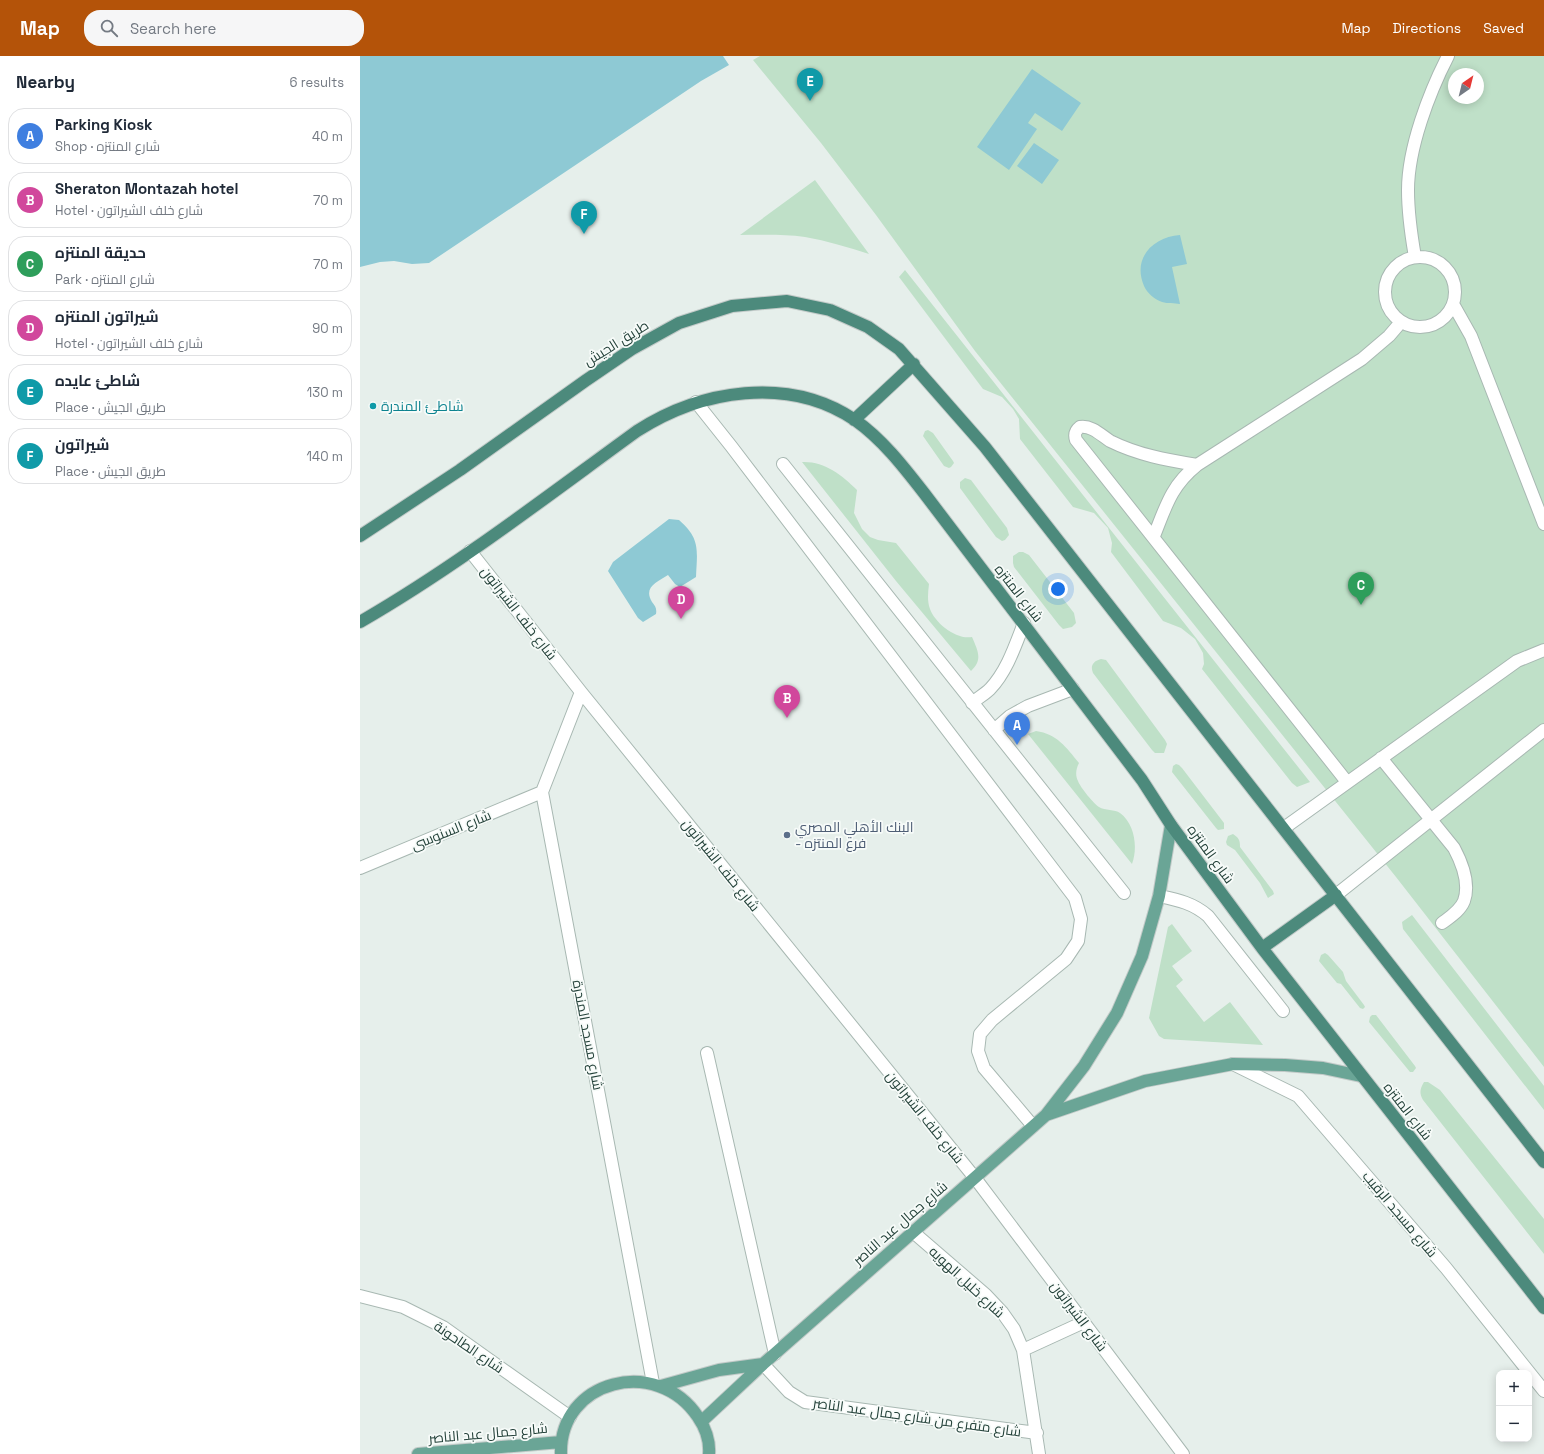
<!DOCTYPE html>
<html lang="en">
<head>
<meta charset="utf-8">
<style>
  :root { --surface:#fff; --page:#f6f6f7; --text:#1f2937; --muted:#747a83; --line:#e0e1e3; --accent:#b45309 }
  body { margin:0; font-family:"Space Grotesk",Cairo,sans-serif; background:var(--page); color:var(--text) }
  .controls { position:absolute; right:12px; bottom:12px; display:grid; overflow:hidden; border-radius:8px; box-shadow:0 2px 10px #0003 }
  .controls button { width:36px; height:36px; display:grid; place-items:center; padding:0; border:0; border-bottom:1px solid var(--line); background:var(--surface); color:var(--text); font:20px sans-serif }
  .compass { position:absolute; left:1088px; top:12px; width:36px; height:36px; border-radius:50%; background:var(--surface); box-shadow:0 2px 10px #0003; rotate:35deg }
  .you { position:absolute; left:698px; top:533px; width:14px; height:14px; margin:-10px; border:3px solid #fff; border-radius:50%; background:#1a73e8; box-shadow:0 0 0 6px #1a73e833 }
  .badge { display:grid; place-items:center; width:26px; height:26px; border-radius:50%; background:var(--accent); color:#fff; font-size:13px; font-weight:700 }
  .pin { position:absolute; translate:-50% -33px; filter:drop-shadow(0 1px 2px #0008) }
  .pin::after { content:''; position:absolute; top:21px; width:14px; height:12px; background:inherit; clip-path:polygon(0 0,100% 0,50% 100%) }
  .list { margin:0; padding:0; list-style:none }
  h2 { display:flex; justify-content:space-between; align-items:center; height:52px; margin:0; padding:0 16px; font-size:17px }
  h2 small { font-size:13px; font-weight:400; color:var(--muted) }
  .list li { display:grid; grid-template-columns:26px 1fr auto; gap:12px; align-items:center; box-sizing:border-box; height:56px; margin:0 8px 8px; padding:0 8px; border:1px solid var(--line); border-radius:16px }
  .list b { display:block; font-size:15px; white-space:nowrap }
  .list p { margin:0; font-size:13px; white-space:nowrap; color:var(--muted) }
  .list em { font-size:13px; font-style:normal; color:var(--muted) }
  .icon { flex:none; width:22px; height:22px; fill:none; stroke:currentColor; stroke-width:2; stroke-linecap:round; stroke-linejoin:round }
  .map { position:relative; flex:none; width:1184px; height:1398px; overflow:hidden }
  header { display:flex; align-items:center; gap:24px; box-sizing:border-box; height:56px; padding:0 20px; background:var(--accent); color:#fff }
  header strong { font-size:19px }
  nav { display:flex; gap:22px; margin-inline-start:auto; font-size:14px }
  .search { width:280px; height:36px; background:var(--page); display:flex; align-items:center; gap:10px; box-sizing:border-box; padding:0 14px; border-radius:16px; color:var(--muted); font-size:15px }
  main { display:flex }
  aside { flex:1; background:var(--surface) }
  .map>svg:first-child { display:block }
  .green { fill:#bfe0c8; fill-rule:evenodd }
  .water { fill:#8ec9d4 }
  .lines { fill:none; stroke-linecap:round; stroke-linejoin:round }
  .service-casing { stroke:#a8b8b2; stroke-width:14 }
  .minor-casing { stroke:#a8b8b2; stroke-width:14 }
  .primary-casing { stroke:#c2cac8; stroke-width:14 }
  .trunk-casing { stroke:#c2cac8; stroke-width:14 }
  .service { stroke:#fff; stroke-width:12 }
  .minor { stroke:#fff; stroke-width:12 }
  .primary { stroke:#6aa596; stroke-width:12 }
  .trunk { stroke:#4c8a7c; stroke-width:12 }
  .culture-dot { fill:#0f9aa8; stroke:#f7fbf9; stroke-width:1.5 }
  .service-dot { fill:#5c6f8a; stroke:#f7fbf9; stroke-width:1.5 }
  .labels { text-anchor:middle; dominant-baseline:central; stroke-width:3.5; stroke-linejoin:round; paint-order:stroke }
  .street-label { font-size:14px; fill:#24423a; stroke:#f7fbf9 }
  .culture-label { font-size:14px; fill:#0d838f; stroke:#f7fbf9; text-anchor:start }
  .service-label { font-size:14px; fill:#4e5e75; stroke:#f7fbf9; text-anchor:start }
</style>
</head>
<body>
<header>
<strong>Map</strong>
<div class="search"><svg class="icon" aria-label="search" viewBox="0 0 24 24"><circle cx="10" cy="10" r="6"/><path d="M15 15l6 6"/></svg>Search here</div>
<nav><a>Map</a><a>Directions</a><a>Saved</a></nav>
</header>
<main>
<aside>
<h2>Nearby<small>6 results</small></h2>
<ul class="list">
<li><span class="badge" style="background:#3f7fe0">A</span><div><b>Parking Kiosk</b><p>Shop · شارع المنتزه</p></div><em>40 m</em></li>
<li><span class="badge" style="background:#d1479c">B</span><div><b>Sheraton Montazah hotel</b><p>Hotel · شارع خلف الشيراتون</p></div><em>70 m</em></li>
<li><span class="badge" style="background:#2e9e5b">C</span><div><b>حديقة المنتزه</b><p>Park · شارع المنتزه</p></div><em>70 m</em></li>
<li><span class="badge" style="background:#d1479c">D</span><div><b>شيراتون المنتزه</b><p>Hotel · شارع خلف الشيراتون</p></div><em>90 m</em></li>
<li><span class="badge" style="background:#0f9aa8">E</span><div><b>شاطئ عايده</b><p>Place · طريق الجيش</p></div><em>130 m</em></li>
<li><span class="badge" style="background:#0f9aa8">F</span><div><b>شيراتون</b><p>Place · طريق الجيش</p></div><em>140 m</em></li>
</ul>
</aside>
<div class="map">
<svg width="1184" height="1398" viewBox="0 0 1184 1398">
  <rect width="100%" height="100%" fill="#e6efeb"/>
  <path class="green" d="M 400,0 L 1184,0 L 1184,1011 L 1036,821 L 615,295 L 516,159 L 461,87 L 393,4 ZM 1094,18 L 1118,18 L 1118,42 L 1094,42 Z
    M 455,124 L 509,198 C 488,191 467,185 445,181 C 423,178 402,179 380,179 Z
    M 545,214 L 950,726 L 937,731 L 932,727 L 842,613 L 844,608 L 843,597 L 835,583 L 821,572 L 803,565 L 751,496 L 752,487 L 748,472 L 734,457 L 713,451 L 660,383 L 659,363 L 653,353 L 642,341 L 623,333 L 539,221 Z
    M 568,374 L 573,377 L 593,405 L 594,407 L 591,411 L 589,412 L 584,410 L 563,380 L 565,375 Z
    M 442,406 C 464,405 482,419 497,434 L 494,457 L 502,473 L 510,481 L 518,484 L 536,487 L 569,528 C 568,536 567,545 570,553 C 575,567 596,584 612,581 C 618,595 623,604 611,615 L 536,525 Z
    M 605,422 L 611,424 L 647,472 L 649,479 L 645,484 L 642,485 L 636,481 L 600,432 L 600,426 Z
    M 659,496 L 663,496 L 669,499 L 714,557 L 716,567 L 712,571 L 703,573 L 699,569 L 654,511 L 653,507 L 653,500 Z
    M 741,603 L 746,604 L 749,608 L 805,684 L 807,688 L 804,697 L 795,697 L 792,694 L 733,617 C 730,610 733,605 741,603 Z
    M 676,675 C 697,678 706,691 719,707 C 716,713 715,719 718,725 C 720,731 734,748 739,751 C 745,755 755,753 760,757 C 775,768 778,792 772,808 L 668,678 Z
    M 816,708 L 819,709 L 822,712 L 864,767 L 864,773 L 858,774 L 856,772 L 812,716 L 813,710 Z
    M 873,778 C 879,782 880,784 880,791 L 913,835 L 914,838 L 908,842 L 900,827 L 875,794 L 867,789 L 866,786 L 868,780 Z
    M 1052,859 L 1184,1030 L 1184,1054 L 1043,873 L 1042,866 Z
    M 812,868 L 832,895 L 812,910 L 823,924 L 816,930 L 844,966 L 870,946 L 903,989 L 804,983 L 799,980 L 789,962 L 808,871 Z
    M 965,897 L 968,899 L 983,916 L 986,925 L 1004,949 L 1005,951 L 1003,953 L 1000,952 L 981,928 L 977,927 L 959,905 L 961,899 Z
    M 1012,959 L 1016,959 L 1055,1010 L 1056,1012 L 1053,1016 L 1050,1016 L 1009,966 L 1010,961 Z
    M 1064,1026 L 1068,1026 L 1080,1034 L 1184,1163 L 1184,1198 L 1063,1044 C 1059,1037 1060,1033 1064,1026 Z"/>
  <path class="water" d="M 0,0 L 363,0 L 369,9 L 341,25 L 69,207 L 52,208 L 34,205 L 20,206 L 0,211 Z
    M 672,13 L 721,47 L 702,75 L 675,57 L 668,67 L 677,73 L 649,114 L 617,91 Z
    M 674,87 L 699,104 L 682,128 L 657,110 Z
    M 820,179 L 827,208 L 812,211 L 820,248 C 814,247 808,248 802,246 C 794,243 787,237 784,230 C 772,202 793,181 820,179 Z
    M 309,463 L 319,464 C 341,483 337,495 336,521 L 320,531 L 315,528 L 308,519 C 297,526 283,531 292,546 C 295,550 297,552 296,558 L 283,566 L 278,562 L 248,515 L 253,506 Z"/>
  <g class="lines">
    <defs>
      <path id="service" d="M1025 236a35 35 0 1 1 70 0a35 35 0 1 1-70 0Z
        M 1055,201 C 1051,178 1048,157 1048,134 C 1048,92 1069,37 1088,0
        M 1093,248 L 1111,280 L 1184,468
        M 336,346 L 371,390 L 715,842 L 721,863 L 718,885 L 706,903 L 632,964 L 620,978 L 618,995 L 624,1012 L 673,1070
        M 423,408 L 764,837
        M 837,409 C 807,404 778,399 750,385 C 741,379 731,369 720,371 C 715,375 714,378 716,384 L 987,726
        M 794,480 C 806,450 811,430 837,409 L 1002,303 L 1029,280 L 1041,266
        M 612,647 C 618,642 625,638 630,633 C 647,615 655,590 664,567
        M 634,674 L 650,660 L 668,650 L 713,633
        M 1021,702 L 1094,792 C 1102,807 1110,828 1104,845 C 1100,855 1090,861 1082,867
        M 924,772 L 1157,605 L 1184,594
        M 976,839 L 1184,674
        M 799,840 C 818,844 833,847 848,860 L 923,955"/>
      <path id="minor" d="M 110,495 L 221,636 L 615,1122 L 823,1398
        M 221,636 L 182,736 L 293,1327
        M 0,812 L 182,736
        M 347,997 L 415,1298
        M 873,1008 L 938,1040 L 1086,1212 L 1184,1335
        M 553,1176 L 626,1239 L 642,1256 L 654,1273 L 663,1294 L 679,1398
        M 0,1240 L 43,1251 L 83,1271 L 210,1361
        M 663,1294 L 724,1266
        M 403,1308 L 429,1336 L 445,1346 L 677,1377"/>
      <path id="primary" d="M 686,1059 L 785,1025 L 873,1008 L 925,1009 L 963,1012 L 1001,1020
        M 301,1330 L 359,1314 L 403,1308
        M 341,1366 L 403,1308 L 686,1059 L 724,1010 L 757,957 L 782,900 L 799,840 L 811,769
        M 58,1398 L 201,1386
        M 201,1398 C 199,1324 297,1299 338,1361 C 345,1371 350,1385 349,1398"/>
      <path id="trunk" d="M 494,364 L 554,308
        M 0,480 L 100,414 L 225,325 L 272,293 L 319,267 L 372,250 L 427,245 L 470,254 L 508,271 L 539,293 L 625,391 L 1184,1106
        M 0,566 C 97,510 186,441 277,375 C 341,334 428,319 495,364 C 522,383 543,410 564,437 L 782,724 L 811,769 L 902,892 L 1184,1252
        M 902,892 L 976,839"/>
    </defs>
    <use href="#service" class="service-casing"/>
    <use href="#minor" class="minor-casing"/>
    <use href="#primary" class="primary-casing"/>
    <use href="#trunk" class="trunk-casing"/>
    <use href="#service" class="service"/>
    <use href="#minor" class="minor"/>
    <use href="#primary" class="primary"/>
    <use href="#trunk" class="trunk"/>
  </g>
  <circle class="culture-dot" cx="13" cy="350" r="4"/>
  <circle class="service-dot" cx="427" cy="779" r="4"/>
  <g class="labels">
    <g class="street-label">
      <text transform="translate(256 287) rotate(-32)">طريق الجيش</text>
      <text transform="translate(659 537) rotate(52)">شارع المنتزه</text>
      <text transform="translate(159 557) rotate(52)">شارع خلف الشيراتون</text>
      <text transform="translate(91 774) rotate(-22)">شارع السنوسى</text>
      <text transform="translate(851 798) rotate(54)">شارع المنتزه</text>
      <text transform="translate(361 809) rotate(51)">شارع خلف الشيراتون</text>
      <text transform="translate(228 979) rotate(79)">شارع مسجد المندرة</text>
      <text transform="translate(1048 1055) rotate(52)">شارع المنتزه</text>
      <text transform="translate(565 1061) rotate(51)">شارع خلف الشيراتون</text>
      <text transform="translate(1040 1158) rotate(50)">شارع مسجد الرقيب</text>
      <text transform="translate(540 1167) rotate(-41)">شارع جمال عبد الناصر</text>
      <text transform="translate(607 1226) rotate(43)">شارع خليل الهويه</text>
      <text transform="translate(719 1260) rotate(53)">شارع الشيراتون</text>
      <text transform="translate(109 1291) rotate(34)">شارع الطاحونة</text>
      <text transform="translate(557 1361) rotate(8)">شارع متفرع من شارع جمال عبد الناصر</text>
      <text transform="translate(128 1377) rotate(-5)">شارع جمال عبد الناصر</text>
    </g>
    <g class="culture-label">
      <text x="21" y="350">شاطئ المندرة</text>
    </g>
    <g class="service-label">
      <text x="435" y="771">البنك الأهلي المصري<tspan x="435" dy="16">- فرع المنتزه</tspan></text>
    </g>
  </g>
</svg>
<div class="controls">
<button>+</button>
<button>−</button>
</div>
<svg class="compass" viewBox="-18 -18 36 36"><path d="M0-13l5 13h-10z" fill="#e53935"/><path d="M0 13l5-13h-10z" fill="#747a83"/></svg>
<div class="you"></div>
<div class="pin badge" style="left:657px;top:689px;background:#3f7fe0">A</div>
<div class="pin badge" style="left:427px;top:662px;background:#d1479c">B</div>
<div class="pin badge" style="left:1001px;top:549px;background:#2e9e5b">C</div>
<div class="pin badge" style="left:321px;top:563px;background:#d1479c">D</div>
<div class="pin badge" style="left:450px;top:45px;background:#0f9aa8">E</div>
<div class="pin badge" style="left:224px;top:178px;background:#0f9aa8">F</div>
</div>
</main>
</body>
</html>
